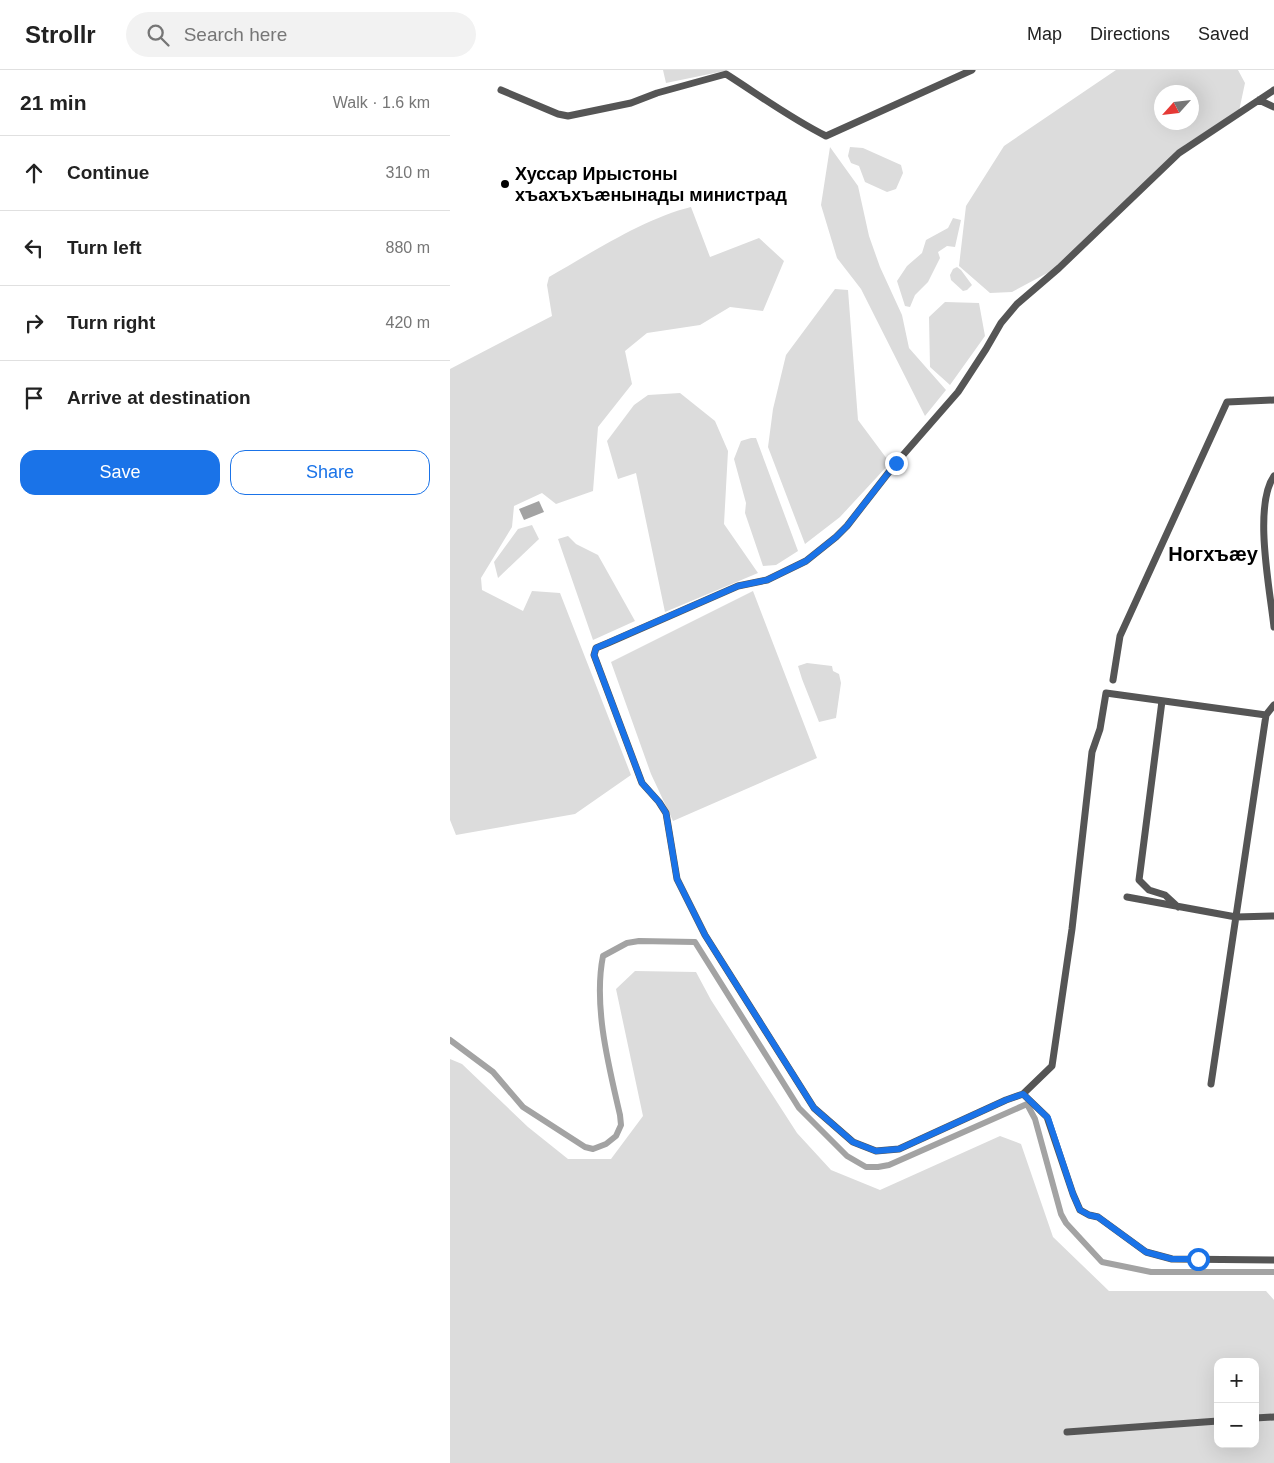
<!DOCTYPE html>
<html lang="en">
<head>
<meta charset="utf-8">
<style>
  :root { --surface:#fff; --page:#f2f2f2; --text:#222; --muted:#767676; --line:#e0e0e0; --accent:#1a73e8 }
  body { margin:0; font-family:Arial,sans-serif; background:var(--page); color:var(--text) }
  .controls { position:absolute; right:15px; bottom:15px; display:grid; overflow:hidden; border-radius:10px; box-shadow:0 5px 20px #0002 }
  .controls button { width:45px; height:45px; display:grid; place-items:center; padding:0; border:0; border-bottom:1px solid var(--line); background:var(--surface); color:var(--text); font:25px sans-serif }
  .compass { position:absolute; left:704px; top:15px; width:45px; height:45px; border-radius:50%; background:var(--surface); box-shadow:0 5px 20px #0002; rotate:243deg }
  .stop { position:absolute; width:15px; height:15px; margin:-11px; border:4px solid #1a73e8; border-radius:50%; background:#fff }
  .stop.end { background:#1a73e8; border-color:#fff; box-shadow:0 1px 5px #0008 }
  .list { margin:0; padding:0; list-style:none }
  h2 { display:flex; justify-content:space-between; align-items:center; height:65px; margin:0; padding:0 20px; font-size:21px }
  h2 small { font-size:16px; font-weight:400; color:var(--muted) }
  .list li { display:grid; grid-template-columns:32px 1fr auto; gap:15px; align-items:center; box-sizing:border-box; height:75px; padding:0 20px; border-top:1px solid var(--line) }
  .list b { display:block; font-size:19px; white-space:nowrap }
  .list em { font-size:16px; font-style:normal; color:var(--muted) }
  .actions { display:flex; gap:10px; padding:15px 20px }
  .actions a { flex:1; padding:11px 0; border:1px solid var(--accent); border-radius:15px; text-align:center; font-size:18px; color:var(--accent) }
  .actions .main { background:var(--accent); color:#fff }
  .icon { flex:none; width:28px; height:28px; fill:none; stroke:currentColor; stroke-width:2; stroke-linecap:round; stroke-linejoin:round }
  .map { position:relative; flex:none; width:824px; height:1393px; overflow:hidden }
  header { display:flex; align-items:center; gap:30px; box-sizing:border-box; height:70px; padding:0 25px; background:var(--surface); border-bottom:1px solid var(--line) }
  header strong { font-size:24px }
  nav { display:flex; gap:28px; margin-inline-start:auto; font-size:18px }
  .search { width:350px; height:45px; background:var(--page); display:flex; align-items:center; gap:12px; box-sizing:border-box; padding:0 18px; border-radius:28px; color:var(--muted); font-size:19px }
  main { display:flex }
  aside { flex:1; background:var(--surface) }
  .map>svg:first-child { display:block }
  .green { fill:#dcdcdc; fill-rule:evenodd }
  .water { fill:#a3a3a3 }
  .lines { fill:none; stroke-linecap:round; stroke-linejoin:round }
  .canal { stroke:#a3a3a3; stroke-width:6 }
  .minor { stroke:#555; stroke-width:7 }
  .route { stroke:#1a73e8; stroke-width:6 }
  .poi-dot { fill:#000; stroke:#fff; stroke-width:2 }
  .labels { text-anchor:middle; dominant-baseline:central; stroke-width:4.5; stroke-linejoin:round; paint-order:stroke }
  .poi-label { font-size:18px; font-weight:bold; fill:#000; stroke:#fff; text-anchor:start }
  .quarter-label { font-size:20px; font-weight:bold; fill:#000; stroke:#fff }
</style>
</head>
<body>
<header>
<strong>Strollr</strong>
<div class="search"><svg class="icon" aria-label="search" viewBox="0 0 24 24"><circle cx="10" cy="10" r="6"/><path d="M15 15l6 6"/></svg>Search here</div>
<nav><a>Map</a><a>Directions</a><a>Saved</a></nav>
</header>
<main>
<aside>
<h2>21 min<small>Walk · 1.6 km</small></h2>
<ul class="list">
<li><svg class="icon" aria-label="ahead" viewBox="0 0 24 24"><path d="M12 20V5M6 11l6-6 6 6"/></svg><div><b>Continue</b></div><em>310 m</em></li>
<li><svg class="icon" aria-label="left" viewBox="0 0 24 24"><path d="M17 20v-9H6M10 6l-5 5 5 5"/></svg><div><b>Turn left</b></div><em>880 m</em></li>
<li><svg class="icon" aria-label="right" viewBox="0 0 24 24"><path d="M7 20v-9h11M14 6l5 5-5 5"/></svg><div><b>Turn right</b></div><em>420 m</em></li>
<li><svg class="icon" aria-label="arrive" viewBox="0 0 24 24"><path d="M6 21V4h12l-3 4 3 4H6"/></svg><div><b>Arrive at destination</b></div></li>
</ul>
<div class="actions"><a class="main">Save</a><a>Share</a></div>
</aside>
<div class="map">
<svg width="824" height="1393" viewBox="0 0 824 1393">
  <rect width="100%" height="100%" fill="#fff"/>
  <path class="green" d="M 213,0 L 279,0 L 216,13 Z
    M 666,0 L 788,0 L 795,13 L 789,41 L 736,74 L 603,200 L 562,222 L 540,223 L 509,196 L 516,136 L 554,76 ZM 712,22 L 742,22 L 742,52 L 712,52 Z
    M 380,77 L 408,116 L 419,166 L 430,197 L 452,245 L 459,278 L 496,320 L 475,346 L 411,219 L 387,188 L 371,135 Z
    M 400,77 L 413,78 L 451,95 L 453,103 L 446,119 L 437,122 L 415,112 L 409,96 L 401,93 L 398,86 Z
    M 241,137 L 260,187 L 309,168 L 334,191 L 313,241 L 280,237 L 250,255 L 197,263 L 175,281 L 182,314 L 148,357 L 143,421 L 106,434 L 92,423 L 64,436 L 62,457 L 31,508 L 32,520 L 73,541 L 82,521 L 110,523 L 181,705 L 125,744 L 6,765 L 0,750 L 0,299 L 102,246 L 97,215 L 99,207 C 141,183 195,148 241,137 Z
    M 503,148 L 511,150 L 505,177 L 497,176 L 488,182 L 490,188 L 478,212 L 465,225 L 460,237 L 455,236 L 447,211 L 457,196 L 472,183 L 476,170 L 498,158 Z
    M 507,197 L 511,200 L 522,215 L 517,220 L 513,221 L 501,210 L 500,205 L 503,199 Z
    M 385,219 L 398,220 L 408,350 L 440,393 L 390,447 L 355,474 L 318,377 L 323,339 L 336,285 Z
    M 495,232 L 529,233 L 535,266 L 500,315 L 480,297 L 479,247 Z
    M 230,323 L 265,351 L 278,381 L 274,454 L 308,503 L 215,542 L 186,403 L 168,409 L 157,371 L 184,335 L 198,325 Z
    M 301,368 L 306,368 L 348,481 L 326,495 L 313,496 L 295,443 L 296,433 L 284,389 L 291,371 Z
    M 82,455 L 89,469 L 48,508 L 44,492 L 68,459 Z
    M 118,466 L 126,474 L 148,485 L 185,551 L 143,570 L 108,469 Z
    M 303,521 L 367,688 L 223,751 L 201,704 L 161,592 Z
    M 357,593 L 382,596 L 383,601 L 389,604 L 391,613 L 386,648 L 369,652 L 352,609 L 348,596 Z
    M 185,901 L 246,902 L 261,930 L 347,1063 L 381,1100 L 430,1120 L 550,1066 L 571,1074 L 603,1167 L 659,1221 L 816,1221 L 824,1230 L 824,1393 L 0,1393 L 0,989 L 12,994 L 78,1057 L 118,1089 L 161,1089 L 193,1046 L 166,919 ZM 768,1292 L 805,1292 L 805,1374 L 768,1374 Z"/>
  <path class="water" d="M 89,431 L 94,442 L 74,450 L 69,439 Z"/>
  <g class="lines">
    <path class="canal" d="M 0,970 L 43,1002 L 73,1037 L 135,1077 L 143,1079 L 156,1074 L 166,1066 L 171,1055 L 170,1045 C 159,997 143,936 153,886 L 177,873 L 189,871 L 245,872 L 349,1038 L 397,1086 L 416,1097 L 428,1097 L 439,1095 L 577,1034 L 585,1049 L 611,1144 L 616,1153 L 652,1192 L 701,1202 L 824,1202"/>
    <path class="minor" d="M 51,20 L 108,44 L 118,46 L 181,33 L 207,23 L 276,4 C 309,25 340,48 376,66 L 522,0
      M 824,20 L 729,83 L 609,198 L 567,234 L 551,253 L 536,279 L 508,322 L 446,393 L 397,456 L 386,467 L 356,491 L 317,510 L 288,516 L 158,573 L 146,578 L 144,585 L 192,713 L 209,732 L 216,743 L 227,809 L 255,865 L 364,1038 L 403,1072 L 426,1081 L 449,1079 L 556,1030 L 573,1024 L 597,1047 L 623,1124 L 630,1140 L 639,1145 L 648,1147 L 696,1182 L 722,1189 L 824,1190
      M 809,30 L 824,37
      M 824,406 C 803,436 820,520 824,557
      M 663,610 L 670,566 L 777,332 L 824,330
      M 712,631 L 689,810 L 699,820 L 715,825 L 728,837
      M 677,827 L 786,847 L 824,846
      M 761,1014 L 816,645 L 824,635
      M 573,1024 L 602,996 L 622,859 L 642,682 L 650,659 L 656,623 L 816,645
      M 805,1348 L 824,1347
      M 617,1362 L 768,1351"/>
  </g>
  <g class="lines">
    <path class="route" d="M 446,393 L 397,456 L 386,467 L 356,491 L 317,510 L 288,516 L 146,578 L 144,585 L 192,713 L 209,732 L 216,743 L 227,809 L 255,865 L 364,1038 L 403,1072 L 426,1081 L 449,1079 L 556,1030 L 573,1024 L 598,1048 L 623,1124 L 630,1140 L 639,1145 L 648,1147 L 696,1182 L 722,1189 L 748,1189"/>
  </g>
  <circle class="poi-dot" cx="55" cy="114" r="5"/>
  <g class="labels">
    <g class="poi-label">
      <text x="65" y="104">Хуссар Ирыстоны<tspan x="65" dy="21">хъахъхъæнынады министрад</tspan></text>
    </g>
    <g class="quarter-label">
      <text x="763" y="484">Ногхъæу</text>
    </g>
  </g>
</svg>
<div class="controls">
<button>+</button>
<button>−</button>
</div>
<svg class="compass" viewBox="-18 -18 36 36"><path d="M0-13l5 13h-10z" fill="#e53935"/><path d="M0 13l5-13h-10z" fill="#767676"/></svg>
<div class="stop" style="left:748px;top:1189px"></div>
<div class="stop end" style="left:446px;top:393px"></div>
</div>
</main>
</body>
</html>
